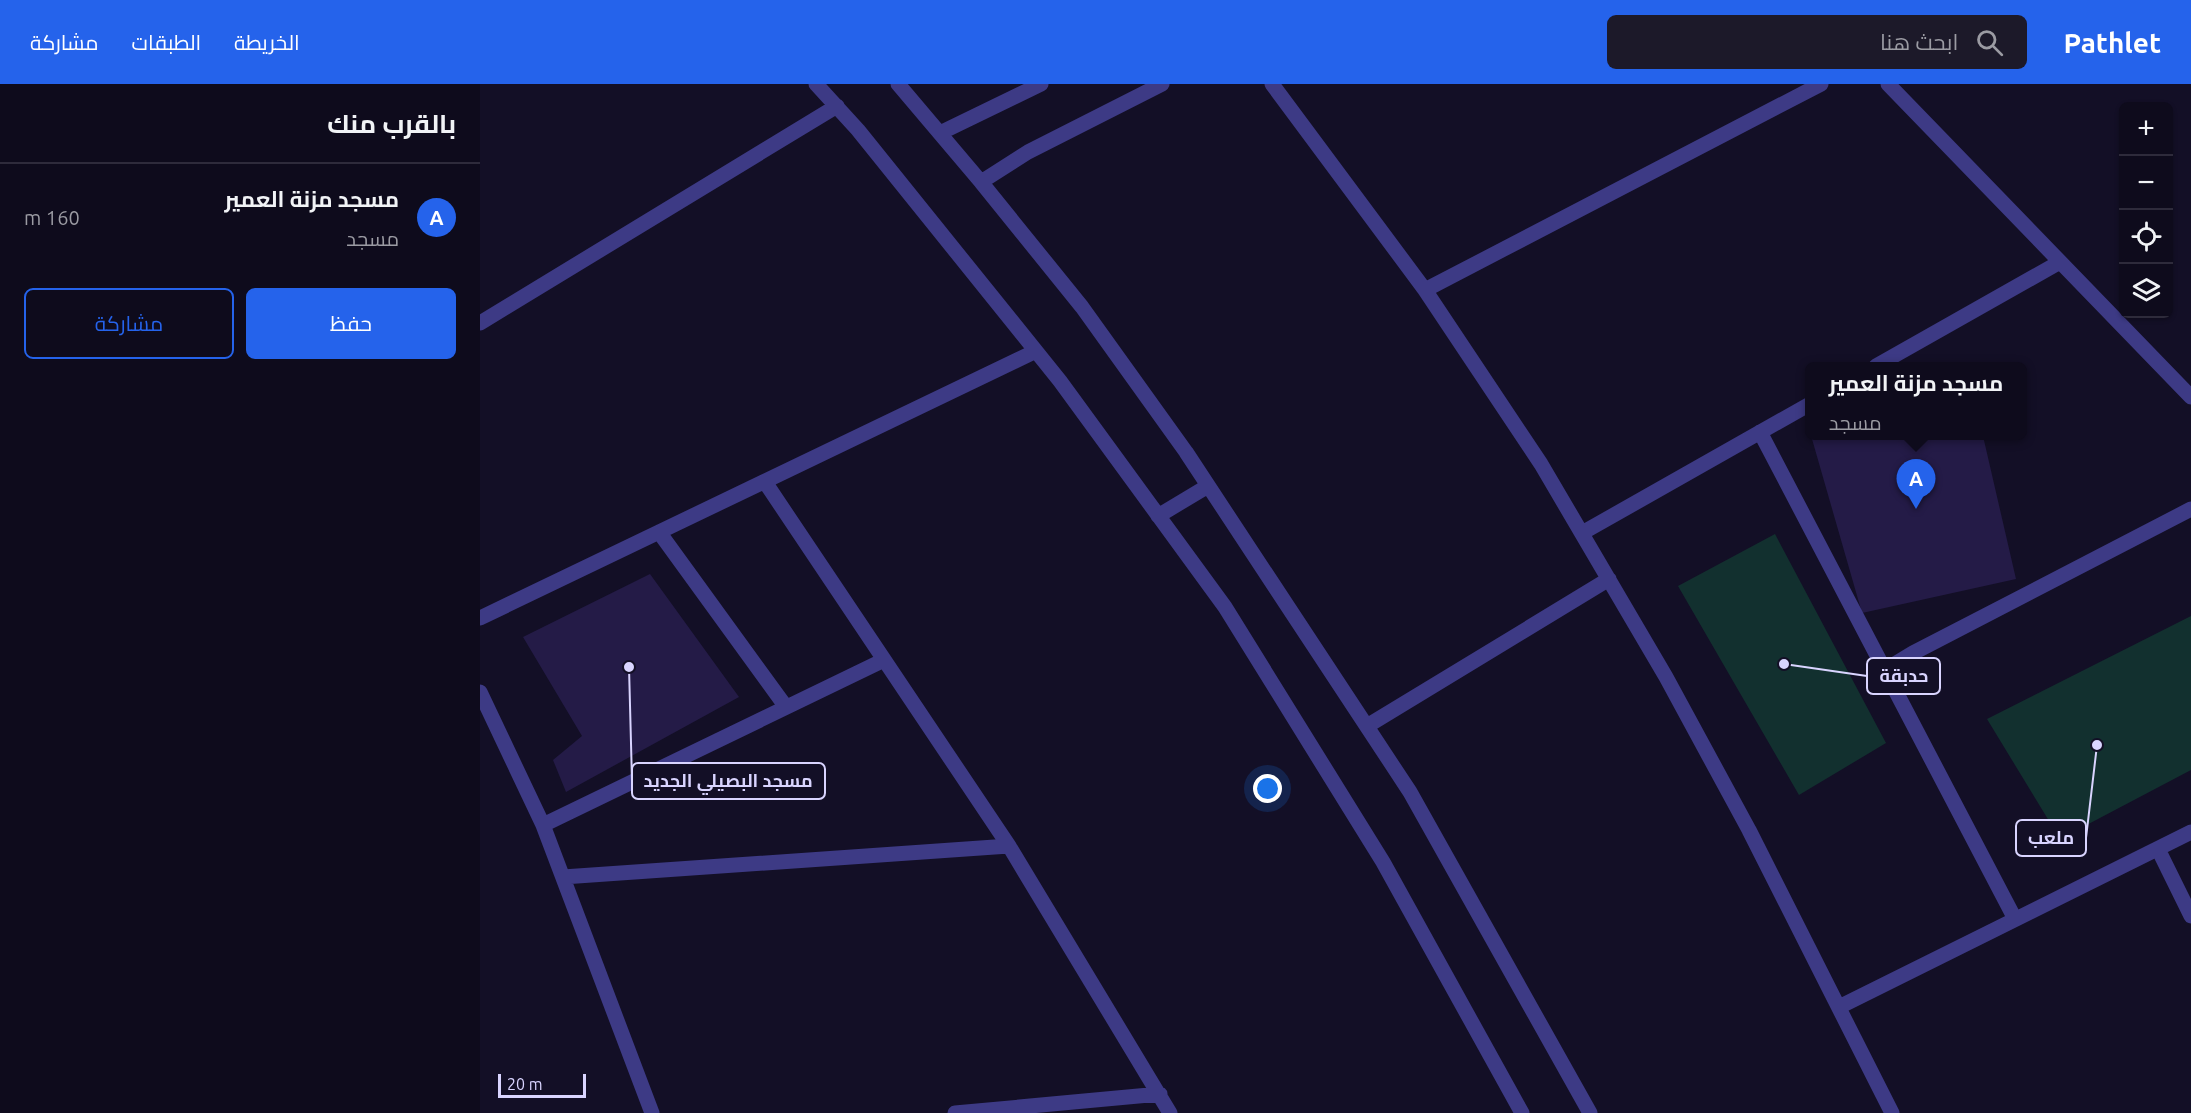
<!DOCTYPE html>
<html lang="ar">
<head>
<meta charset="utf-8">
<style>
  :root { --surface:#0e0b1c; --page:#1c1929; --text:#f1f3f6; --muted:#9b9ba3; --line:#2e2b3b; --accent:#2563eb }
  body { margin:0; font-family:Ubuntu,Cairo,sans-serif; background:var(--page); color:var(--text); direction:rtl }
  .controls { position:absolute; right:18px; top:18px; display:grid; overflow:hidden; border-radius:9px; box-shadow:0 2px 4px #0004 }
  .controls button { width:54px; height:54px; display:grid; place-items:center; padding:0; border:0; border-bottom:2px solid var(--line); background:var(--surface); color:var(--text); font:30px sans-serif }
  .scale { position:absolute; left:18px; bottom:15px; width:88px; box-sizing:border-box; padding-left:6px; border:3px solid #d9d4ff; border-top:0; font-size:16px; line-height:21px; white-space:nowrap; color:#d9d4ff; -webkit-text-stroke:4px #130f26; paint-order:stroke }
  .you { position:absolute; left:788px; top:705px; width:21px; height:21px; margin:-15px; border:4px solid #fff; border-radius:50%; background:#1a73e8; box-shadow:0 0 0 9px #1a73e833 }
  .badge { display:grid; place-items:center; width:39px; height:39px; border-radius:50%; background:var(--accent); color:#fff; font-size:20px; font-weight:700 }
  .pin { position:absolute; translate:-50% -50px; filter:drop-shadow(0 2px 3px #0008) }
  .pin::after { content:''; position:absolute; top:32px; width:21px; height:18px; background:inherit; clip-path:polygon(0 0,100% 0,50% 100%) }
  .popup { position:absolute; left:1325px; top:278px; width:222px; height:78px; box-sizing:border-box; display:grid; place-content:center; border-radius:9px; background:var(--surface); filter:drop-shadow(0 2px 4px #0005); font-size:20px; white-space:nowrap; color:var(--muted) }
  .popup b { font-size:22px; color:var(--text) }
  .popup::after { content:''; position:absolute; left:50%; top:100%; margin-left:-12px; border:12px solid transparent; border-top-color:var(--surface) }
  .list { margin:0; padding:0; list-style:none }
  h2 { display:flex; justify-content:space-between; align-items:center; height:78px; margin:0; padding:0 24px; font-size:26px }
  h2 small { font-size:20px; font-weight:400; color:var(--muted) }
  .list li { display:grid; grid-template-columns:39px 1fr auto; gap:18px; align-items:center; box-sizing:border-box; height:108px; padding:0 24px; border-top:2px solid var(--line) }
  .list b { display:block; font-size:22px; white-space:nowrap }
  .list p { margin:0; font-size:20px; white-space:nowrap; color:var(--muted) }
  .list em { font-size:20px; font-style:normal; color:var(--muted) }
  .actions { display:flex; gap:12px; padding:18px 24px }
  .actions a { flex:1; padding:14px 0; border:2px solid var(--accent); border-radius:9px; text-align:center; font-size:21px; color:var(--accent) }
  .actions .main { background:var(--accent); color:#fff }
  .icon { flex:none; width:33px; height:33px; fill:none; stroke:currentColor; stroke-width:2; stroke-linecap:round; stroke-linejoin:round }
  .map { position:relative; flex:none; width:1711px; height:1029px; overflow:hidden; direction:ltr }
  header { display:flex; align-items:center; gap:36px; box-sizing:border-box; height:84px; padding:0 30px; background:var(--accent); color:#fff }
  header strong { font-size:28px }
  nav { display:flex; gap:33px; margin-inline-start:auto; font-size:21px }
  .search { width:420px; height:54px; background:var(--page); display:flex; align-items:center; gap:15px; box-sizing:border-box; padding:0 21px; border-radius:9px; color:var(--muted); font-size:22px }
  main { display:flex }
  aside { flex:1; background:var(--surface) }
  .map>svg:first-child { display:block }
  .garden { fill:#12302f }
  .building { fill:#241b47 }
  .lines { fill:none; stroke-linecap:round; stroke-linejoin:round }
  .minor { stroke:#3d3a85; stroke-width:15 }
  .leader { fill:none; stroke:#d9d4ff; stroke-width:2 }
  .callout-dot { fill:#d9d4ff; stroke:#130f26; stroke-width:2 }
  .callout { fill:#130f26; stroke:#d9d4ff; stroke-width:2 }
  .callout-label { font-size:18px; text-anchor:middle; font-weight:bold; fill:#d9d4ff }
</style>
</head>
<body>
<header>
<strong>Pathlet</strong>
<div class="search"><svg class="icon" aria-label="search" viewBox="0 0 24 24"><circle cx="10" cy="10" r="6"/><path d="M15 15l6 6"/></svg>ابحث هنا</div>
<nav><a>الخريطة</a><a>الطبقات</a><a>مشاركة</a></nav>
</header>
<main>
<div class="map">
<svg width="1711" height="1029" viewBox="0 0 1711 1029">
  <rect width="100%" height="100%" fill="#130f26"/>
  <path class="garden" d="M 1295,450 L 1406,659 L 1319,711 L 1198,502 Z
    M 1711,532 L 1711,686 L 1580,755 L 1507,635 Z"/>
  <path class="building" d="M 1349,352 L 1503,352 L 1536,495 L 1382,529 L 1332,355 Z
    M 170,490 L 259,613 L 86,708 L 73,676 L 102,652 L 43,553 Z"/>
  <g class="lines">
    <path class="minor" d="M 336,0 L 378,46 L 580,297 L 745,523 L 903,778 L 1042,1029
      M 418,0 L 501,98 L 602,223 L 706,368 L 930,708 L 1110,1029
      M 792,0 L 945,206 L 1061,380 L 1186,593 L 1269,746 L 1412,1029
      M 1408,0 L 1711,313
      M 460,49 L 561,0
      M 501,98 L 548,68 L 682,0
      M 945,206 L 1341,0
      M 0,239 L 357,22
      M 1396,282 L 1580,178
      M 1280,348 L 1535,835
      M 285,398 L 529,762 L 690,1029
      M 678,432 L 728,402
      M 179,448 L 306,623
      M 1102,449 L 1330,320
      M 0,534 L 556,267
      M 1405,586 L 1433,569 L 1711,425
      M 0,608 L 63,741 L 172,1029
      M 887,642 L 1129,495
      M 63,741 L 404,576
      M 1678,765 L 1711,832
      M 83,793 L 529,762
      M 1359,923 L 1711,748
      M 475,1029 L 680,1010"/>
  </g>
  <path class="leader" d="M1304 580L1387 592M149 583L152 697M1617 661L1606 754"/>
  <g class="callout-dot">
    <circle cx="1304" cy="580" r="6"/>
    <circle cx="149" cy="583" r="6"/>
    <circle cx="1617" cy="661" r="6"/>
  </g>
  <g class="callout">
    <rect x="1387" y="574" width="73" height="36" rx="6"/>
    <rect x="152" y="679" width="193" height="36" rx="6"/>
    <rect x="1536" y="736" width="70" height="36" rx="6"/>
  </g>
  <g class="callout-label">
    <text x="1424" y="598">حدبقة</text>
    <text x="248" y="703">مسجد البصيلي الجديد</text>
    <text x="1571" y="760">ملعب</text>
  </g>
</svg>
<div class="controls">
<button>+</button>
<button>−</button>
<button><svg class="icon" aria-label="locate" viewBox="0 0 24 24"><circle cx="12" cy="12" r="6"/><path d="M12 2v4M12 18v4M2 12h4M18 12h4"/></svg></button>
<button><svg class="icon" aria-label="layers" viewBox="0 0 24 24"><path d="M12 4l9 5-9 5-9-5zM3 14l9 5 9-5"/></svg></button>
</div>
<div class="scale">20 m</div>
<div class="you"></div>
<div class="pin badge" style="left:1436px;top:425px">A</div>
<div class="popup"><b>مسجد مزنة العمير</b>مسجد</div>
</div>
<aside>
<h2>بالقرب منك<small></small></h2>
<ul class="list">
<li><span class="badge">A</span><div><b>مسجد مزنة العمير</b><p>مسجد</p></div><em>160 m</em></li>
</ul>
<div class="actions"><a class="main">حفظ</a><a>مشاركة</a></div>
</aside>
</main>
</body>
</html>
